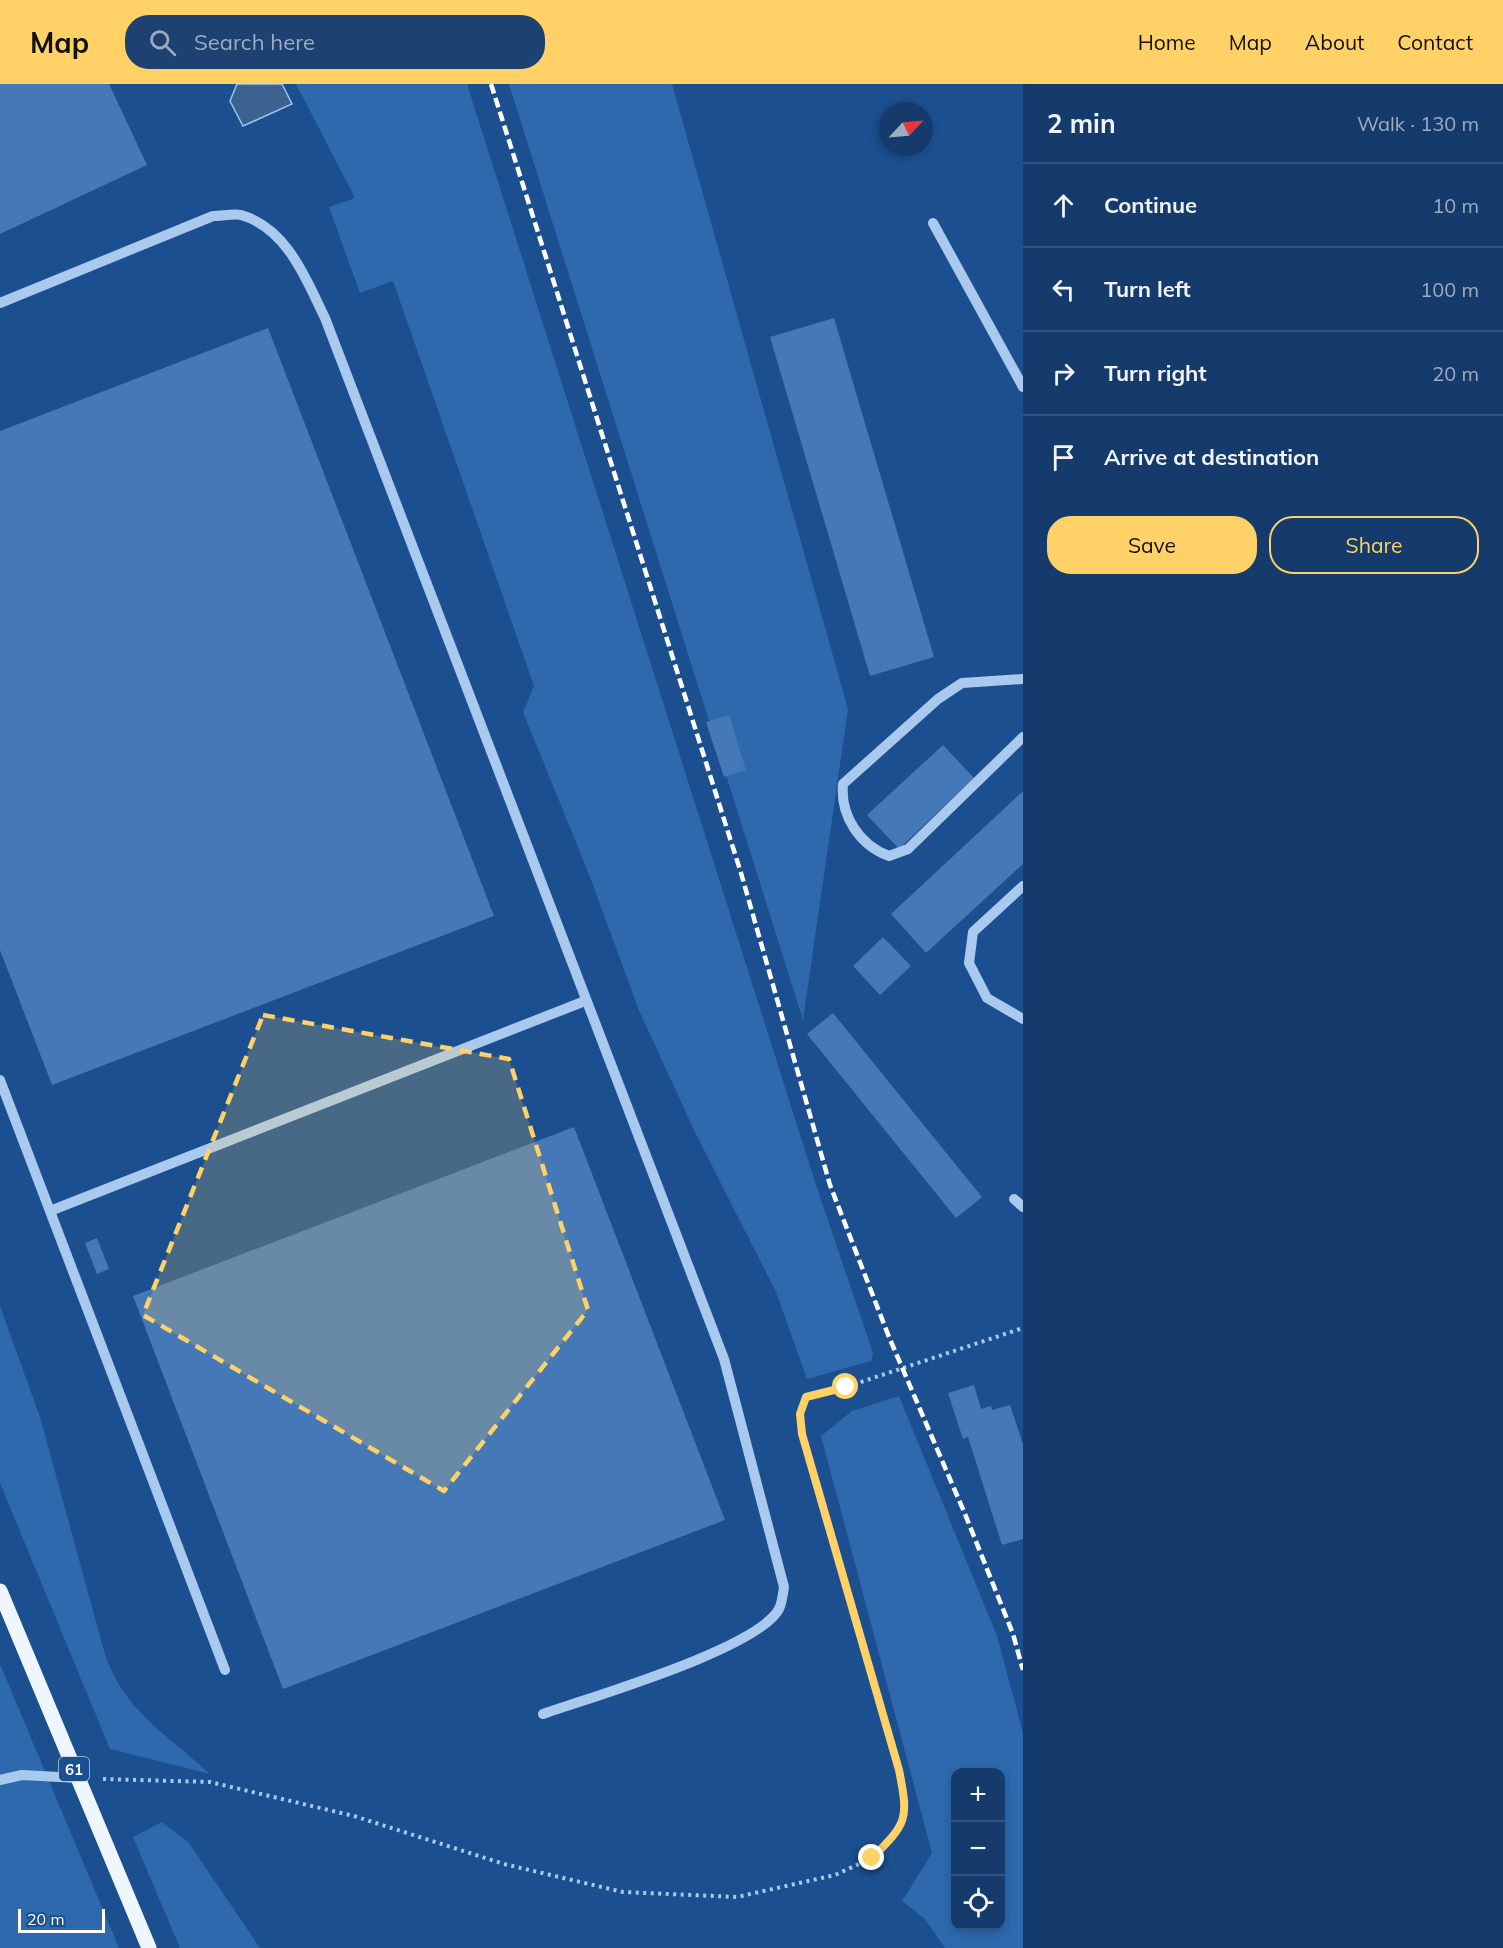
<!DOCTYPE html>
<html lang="en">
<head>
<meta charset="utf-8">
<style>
  :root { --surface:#143b6b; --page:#1d4271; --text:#f1f3f6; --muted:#9dadc1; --line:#33557e; --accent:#ffd166 }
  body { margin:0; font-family:Mulish,sans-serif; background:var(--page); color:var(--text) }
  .controls { position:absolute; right:18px; bottom:18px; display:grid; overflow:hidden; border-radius:12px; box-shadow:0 3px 9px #0003 }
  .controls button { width:54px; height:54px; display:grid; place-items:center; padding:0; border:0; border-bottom:2px solid var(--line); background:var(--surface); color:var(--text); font:30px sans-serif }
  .compass { position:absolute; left:879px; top:18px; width:54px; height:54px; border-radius:50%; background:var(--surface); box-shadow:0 3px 9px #0003; rotate:64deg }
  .scale { position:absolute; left:18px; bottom:15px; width:87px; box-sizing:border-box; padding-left:6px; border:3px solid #fff; border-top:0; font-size:16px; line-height:21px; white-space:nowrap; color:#fff; -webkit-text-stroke:4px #1b4f8f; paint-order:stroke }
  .stop { position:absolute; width:18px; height:18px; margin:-14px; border:4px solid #ffd166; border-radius:50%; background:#fff }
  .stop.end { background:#ffd166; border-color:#fff; box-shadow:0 2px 6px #0008 }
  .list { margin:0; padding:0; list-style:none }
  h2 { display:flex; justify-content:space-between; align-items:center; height:78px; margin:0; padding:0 24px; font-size:26px }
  h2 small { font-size:20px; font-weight:400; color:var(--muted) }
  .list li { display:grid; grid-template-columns:39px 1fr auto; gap:18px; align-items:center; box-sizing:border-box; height:84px; padding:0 24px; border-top:2px solid var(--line) }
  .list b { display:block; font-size:22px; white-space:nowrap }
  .list em { font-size:20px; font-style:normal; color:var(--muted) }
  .actions { display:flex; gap:12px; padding:18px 24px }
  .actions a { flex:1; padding:14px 0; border:2px solid var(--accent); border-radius:24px; text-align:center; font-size:21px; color:var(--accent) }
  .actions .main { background:var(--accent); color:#111 }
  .icon { flex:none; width:33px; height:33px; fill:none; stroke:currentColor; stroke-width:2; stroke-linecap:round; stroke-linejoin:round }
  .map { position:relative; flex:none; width:1023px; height:1864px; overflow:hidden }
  header { display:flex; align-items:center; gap:36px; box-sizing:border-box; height:84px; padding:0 30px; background:var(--accent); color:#111 }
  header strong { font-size:28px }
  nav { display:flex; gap:33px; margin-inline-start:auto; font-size:21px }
  .search { width:420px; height:54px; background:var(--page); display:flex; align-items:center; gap:15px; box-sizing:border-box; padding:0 21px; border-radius:24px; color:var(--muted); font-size:22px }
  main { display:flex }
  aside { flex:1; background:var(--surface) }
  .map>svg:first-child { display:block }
  .green { fill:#2e69ad; fill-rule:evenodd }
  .water { fill:#3c6290; stroke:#9cc4f0; stroke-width:1.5 }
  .building { fill:#4478b7 }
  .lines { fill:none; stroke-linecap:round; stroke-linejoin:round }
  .path { stroke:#a9c9ee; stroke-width:4; stroke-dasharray:3 4.5; stroke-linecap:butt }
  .minor { stroke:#a9c9ee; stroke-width:10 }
  .major { stroke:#f0f6ff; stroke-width:15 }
  .rail { stroke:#fff; stroke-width:4.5; stroke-dasharray:10 4.5; stroke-linecap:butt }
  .route { stroke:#ffd166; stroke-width:8 }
  .marked { fill:#ffd166; fill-opacity:0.2; stroke:#ffd166; stroke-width:4.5; stroke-dasharray:12 8; stroke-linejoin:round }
  .labels { text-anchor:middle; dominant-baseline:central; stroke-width:4.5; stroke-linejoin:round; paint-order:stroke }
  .shield { fill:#1b4f8f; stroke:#bbcadd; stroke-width:1.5 }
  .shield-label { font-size:15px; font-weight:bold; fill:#fff }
</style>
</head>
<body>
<header>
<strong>Map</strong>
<div class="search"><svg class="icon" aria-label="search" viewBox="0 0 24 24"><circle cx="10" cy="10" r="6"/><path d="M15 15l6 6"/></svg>Search here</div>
<nav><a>Home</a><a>Map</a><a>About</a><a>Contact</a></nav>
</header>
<main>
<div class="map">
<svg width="1023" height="1864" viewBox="0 0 1023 1864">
  <rect width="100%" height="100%" fill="#1b4f8f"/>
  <path class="green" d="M 296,0 L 467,0 L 816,1101 L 873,1269 L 871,1277 L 807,1295 L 776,1208 L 693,1044 L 638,924 L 590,793 L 523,628 L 534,602 L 393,197 L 360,209 L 329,123 L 355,114 Z
    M 509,0 L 672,0 L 848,625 L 803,936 Z
    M 0,1222 L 40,1333 L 104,1567 C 122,1626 167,1650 210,1690 L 110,1665 L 0,1399 Z
    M 899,1312 L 997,1552 L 1023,1649 L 1023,1864 L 945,1864 L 925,1835 L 902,1817 L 932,1769 L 821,1352 L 852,1327 ZM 1000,1688 L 1000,1842 L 956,1842 L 956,1688 Z
    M 0,1580 L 119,1864 L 0,1864 Z
    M 162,1738 L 189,1759 L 260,1864 L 180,1864 L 133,1753 Z"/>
  <path class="water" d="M 237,0 L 282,0 L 292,20 L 243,42 L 230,17 Z"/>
  <path class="building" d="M 0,0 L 109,0 L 147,81 L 0,150 Z
    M 834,234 L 934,573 L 870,592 L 770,253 Z
    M 268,244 L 494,832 L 52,1001 L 0,866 L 0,347 Z
    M 729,631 L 746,686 L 724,693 L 706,638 Z
    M 943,661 L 974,694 L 899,765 L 867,731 Z
    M 1023,707 L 1023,780 L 926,869 L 891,830 Z
    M 883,853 L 911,882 L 880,911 L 853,882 Z
    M 833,929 L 982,1113 L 956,1134 L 807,950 Z
    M 574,1043 L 725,1436 L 283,1605 L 133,1212 Z
    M 97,1154 L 109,1185 L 97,1190 L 85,1159 Z
    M 974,1301 L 981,1325 L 991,1322 L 992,1326 L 1010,1321 L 1023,1360 L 1023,1455 L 1002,1461 L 968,1353 L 963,1355 L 948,1309 Z"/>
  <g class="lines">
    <path class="path" d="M 103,1695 L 210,1698 L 354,1732 L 504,1780 L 623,1808 L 737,1813 L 835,1791 L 872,1774 L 899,1746 L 906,1719 L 899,1686 L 802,1350 L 800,1331 L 806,1313 L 846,1303 L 1023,1244"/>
    <path class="minor" d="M 933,139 L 1023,303
      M 0,219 L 213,132 C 222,132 234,129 241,131 C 287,144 306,195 325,234 L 724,1275 L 784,1503 C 783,1509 782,1519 779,1525 C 757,1565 591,1613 543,1630
      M 1023,595 L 962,599 L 938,615 L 843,700 C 840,731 859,761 889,772 L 908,765 L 1023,653
      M 1023,802 L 973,848 L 969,879 L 987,914 L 1023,935
      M 0,996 L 225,1586
      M 1014,1115 L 1023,1123
      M 50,1127 L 585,917
      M 0,1696 L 22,1691 L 78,1694"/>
    <path class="major" d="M 0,1507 L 149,1864"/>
    <path class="rail" d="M 491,0 L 741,789 L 830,1101 L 889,1253 L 965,1430 L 1013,1550 L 1023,1586"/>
  </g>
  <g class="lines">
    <path class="route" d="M 846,1303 L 806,1313 L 800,1330 L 802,1350 L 899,1686 C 909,1736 907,1739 872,1774"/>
  </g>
  <path class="marked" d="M 263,931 L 509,975 L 588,1226 L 444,1407 L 143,1231 Z"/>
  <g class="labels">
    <rect class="shield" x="59" y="1673" width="30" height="24" rx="4.5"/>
    <g class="shield-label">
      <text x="74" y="1685">61</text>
    </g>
  </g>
</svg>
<div class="controls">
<button>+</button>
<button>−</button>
<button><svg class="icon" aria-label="locate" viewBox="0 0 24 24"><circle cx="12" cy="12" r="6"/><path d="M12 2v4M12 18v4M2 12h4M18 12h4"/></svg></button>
</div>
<svg class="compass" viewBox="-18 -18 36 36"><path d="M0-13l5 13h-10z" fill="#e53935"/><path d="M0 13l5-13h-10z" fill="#9dadc1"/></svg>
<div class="scale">20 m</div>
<div class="stop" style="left:846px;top:1303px"></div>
<div class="stop end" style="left:872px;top:1774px"></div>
</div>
<aside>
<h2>2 min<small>Walk · 130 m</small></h2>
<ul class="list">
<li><svg class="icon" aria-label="ahead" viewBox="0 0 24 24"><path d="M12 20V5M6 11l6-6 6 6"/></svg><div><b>Continue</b></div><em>10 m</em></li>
<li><svg class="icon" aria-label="left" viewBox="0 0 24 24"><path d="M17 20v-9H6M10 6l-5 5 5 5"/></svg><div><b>Turn left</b></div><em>100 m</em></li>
<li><svg class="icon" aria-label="right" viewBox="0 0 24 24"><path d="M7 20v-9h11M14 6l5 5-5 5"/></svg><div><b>Turn right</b></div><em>20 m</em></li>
<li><svg class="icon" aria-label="arrive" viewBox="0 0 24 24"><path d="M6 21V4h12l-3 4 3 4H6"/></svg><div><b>Arrive at destination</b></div></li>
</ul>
<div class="actions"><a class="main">Save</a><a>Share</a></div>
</aside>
</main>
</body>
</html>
